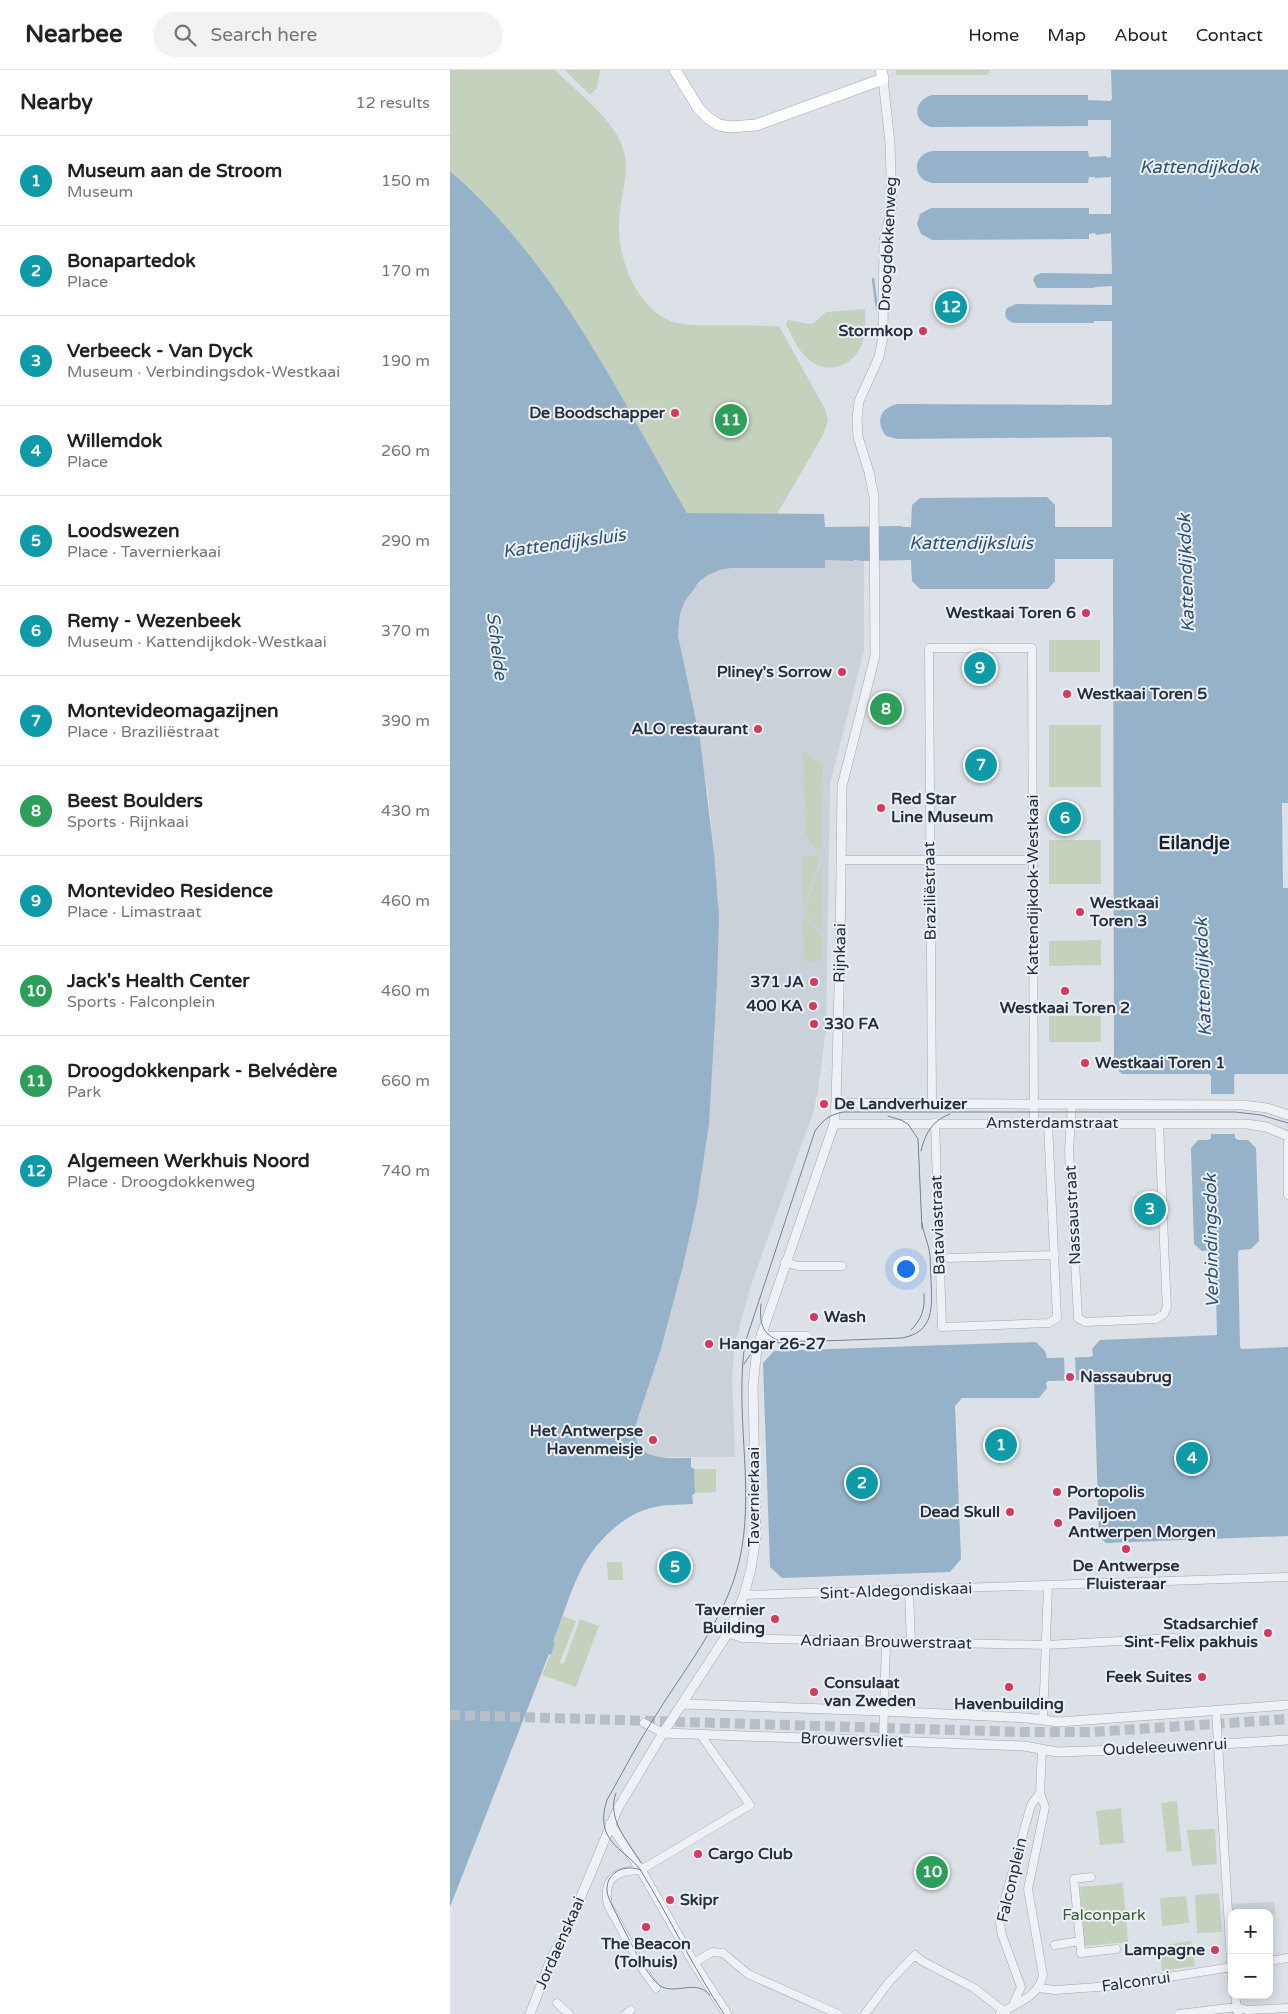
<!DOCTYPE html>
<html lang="en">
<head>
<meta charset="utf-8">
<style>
  :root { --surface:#fff; --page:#f2f2f2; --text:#222; --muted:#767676; --line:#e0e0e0; --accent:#d23b5e }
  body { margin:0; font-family:"Varela Round",sans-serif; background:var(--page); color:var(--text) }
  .controls { position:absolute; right:15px; bottom:15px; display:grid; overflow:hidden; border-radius:10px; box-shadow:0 2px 12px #0003 }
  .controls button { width:45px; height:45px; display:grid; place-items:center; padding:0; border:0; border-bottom:1px solid var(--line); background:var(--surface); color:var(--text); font:25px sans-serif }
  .you { position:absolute; left:455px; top:1198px; width:18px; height:18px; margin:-12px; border:4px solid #fff; border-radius:50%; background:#1a73e8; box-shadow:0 0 0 8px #1a73e833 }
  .badge { display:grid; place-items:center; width:32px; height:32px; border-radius:50%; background:var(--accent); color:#fff; font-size:16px; font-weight:700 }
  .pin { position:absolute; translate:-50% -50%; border:2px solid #fff; box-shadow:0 1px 5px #0006 }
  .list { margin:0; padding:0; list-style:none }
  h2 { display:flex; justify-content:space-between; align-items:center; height:65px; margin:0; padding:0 20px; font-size:21px }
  h2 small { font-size:16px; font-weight:400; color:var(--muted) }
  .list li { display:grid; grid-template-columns:32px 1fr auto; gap:15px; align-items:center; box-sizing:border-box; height:90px; padding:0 20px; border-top:1px solid var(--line) }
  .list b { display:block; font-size:19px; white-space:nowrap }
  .list p { margin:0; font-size:16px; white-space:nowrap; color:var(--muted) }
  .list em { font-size:16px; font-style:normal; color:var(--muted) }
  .icon { flex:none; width:28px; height:28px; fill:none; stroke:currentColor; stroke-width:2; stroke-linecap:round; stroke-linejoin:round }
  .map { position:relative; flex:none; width:838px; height:1944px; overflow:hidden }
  header { display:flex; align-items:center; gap:30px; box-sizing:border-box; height:70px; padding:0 25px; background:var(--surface); border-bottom:1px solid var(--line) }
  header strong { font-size:24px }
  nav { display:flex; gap:28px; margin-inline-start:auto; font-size:18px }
  .search { width:350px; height:45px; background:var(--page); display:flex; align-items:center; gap:12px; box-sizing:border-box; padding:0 18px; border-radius:28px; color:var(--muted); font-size:19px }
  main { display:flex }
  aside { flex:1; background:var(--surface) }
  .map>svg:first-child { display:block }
  .built { fill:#cad1d9 }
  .green { fill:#c4d1bd }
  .water { fill:#96b2c9 }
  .pier { fill:#dce1e7 }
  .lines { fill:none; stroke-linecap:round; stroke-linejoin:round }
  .stream { stroke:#96b2c9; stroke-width:2.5 }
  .secondary-tunnel { stroke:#b8bec5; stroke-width:10; stroke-dasharray:10 5; stroke-linecap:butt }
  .minor-casing { stroke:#a2a8b1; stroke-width:9 }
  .tertiary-casing { stroke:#a2a8b1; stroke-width:10 }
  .primary-casing { stroke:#9ba7b3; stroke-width:12 }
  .minor { stroke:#eff2f5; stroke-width:8 }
  .tertiary { stroke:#eff2f5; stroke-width:9 }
  .primary { stroke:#fff; stroke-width:11 }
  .tram { stroke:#758291; stroke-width:1 }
  .poi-dot { fill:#d23b5e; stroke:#ecf0f5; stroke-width:2 }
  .labels { text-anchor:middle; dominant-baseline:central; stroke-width:4; stroke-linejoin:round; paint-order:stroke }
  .street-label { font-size:16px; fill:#26303e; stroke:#ecf0f5 }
  .poi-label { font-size:16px; font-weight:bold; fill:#26303e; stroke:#ecf0f5; text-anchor:start }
  .park-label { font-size:16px; fill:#3d5a32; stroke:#ecf0f5 }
  .water-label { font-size:18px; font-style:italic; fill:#2f5273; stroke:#ecf0f5 }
  .quarter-label { font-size:19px; font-weight:bold; fill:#18212e; stroke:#ecf0f5 }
</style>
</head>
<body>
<header>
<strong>Nearbee</strong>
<div class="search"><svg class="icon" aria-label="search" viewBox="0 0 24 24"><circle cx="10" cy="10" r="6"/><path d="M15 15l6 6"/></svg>Search here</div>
<nav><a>Home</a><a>Map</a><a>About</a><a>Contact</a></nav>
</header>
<main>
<aside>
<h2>Nearby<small>12 results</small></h2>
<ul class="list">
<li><span class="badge" style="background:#0f9aa8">1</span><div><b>Museum aan de Stroom</b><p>Museum</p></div><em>150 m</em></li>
<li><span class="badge" style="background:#0f9aa8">2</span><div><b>Bonapartedok</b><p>Place</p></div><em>170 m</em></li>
<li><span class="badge" style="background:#0f9aa8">3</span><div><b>Verbeeck - Van Dyck</b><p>Museum · Verbindingsdok-Westkaai</p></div><em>190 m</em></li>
<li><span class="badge" style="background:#0f9aa8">4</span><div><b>Willemdok</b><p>Place</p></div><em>260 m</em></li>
<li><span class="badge" style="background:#0f9aa8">5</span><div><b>Loodswezen</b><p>Place · Tavernierkaai</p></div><em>290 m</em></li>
<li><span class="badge" style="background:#0f9aa8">6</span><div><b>Remy - Wezenbeek</b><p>Museum · Kattendijkdok-Westkaai</p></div><em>370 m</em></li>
<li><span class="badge" style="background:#0f9aa8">7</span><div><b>Montevideomagazijnen</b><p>Place · Braziliëstraat</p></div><em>390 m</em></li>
<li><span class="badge" style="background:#2e9e5b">8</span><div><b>Beest Boulders</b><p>Sports · Rijnkaai</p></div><em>430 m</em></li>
<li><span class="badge" style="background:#0f9aa8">9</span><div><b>Montevideo Residence</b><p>Place · Limastraat</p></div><em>460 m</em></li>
<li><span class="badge" style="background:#2e9e5b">10</span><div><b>Jack's Health Center</b><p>Sports · Falconplein</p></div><em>460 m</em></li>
<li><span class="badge" style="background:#2e9e5b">11</span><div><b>Droogdokkenpark - Belvédère</b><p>Park</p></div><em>660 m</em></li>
<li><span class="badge" style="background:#0f9aa8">12</span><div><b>Algemeen Werkhuis Noord</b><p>Place · Droogdokkenweg</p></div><em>740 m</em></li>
</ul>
</aside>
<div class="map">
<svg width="838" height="1944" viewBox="0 0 838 1944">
  <rect width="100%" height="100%" fill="#dce1e7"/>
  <path class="built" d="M 375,490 L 414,491 L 414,580 L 380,714 L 376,957 L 368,1021 L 363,1043 L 302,1212 L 285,1273 L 282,1305 L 285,1387 L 204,1387 L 197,1384 L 189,1376 L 186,1370 L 185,1357 L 211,1279 L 233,1196 L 259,1054 L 262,995 L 264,783 L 258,723 L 228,566 L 230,544 L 235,531 L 241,521 L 258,505 L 270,500 L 281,498 L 375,498 Z
    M 824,1832 L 826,1845 L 802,1843 L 801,1840 L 782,1841 L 781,1834 Z"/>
  <path class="green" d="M 0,0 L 105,0 C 125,20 164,50 172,76 C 182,103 169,128 169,155 C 168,188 185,232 216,249 C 223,253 231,253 238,255 L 329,256 L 375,339 L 378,351 L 373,365 L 327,444 L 237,443 C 168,323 107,193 0,101 Z
    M 115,0 L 150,0 L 147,18 L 140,25 Z
    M 446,0 L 540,0 L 537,5 L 446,5 Z
    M 415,239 C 415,249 416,260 413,270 C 407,294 380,307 359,290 C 348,281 342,266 336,254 L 338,250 L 359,254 L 364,253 L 376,242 Z
    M 599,570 L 650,570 L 650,602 L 599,602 Z
    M 599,655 L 651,655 L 651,717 L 599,717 Z
    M 353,681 L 373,695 L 372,778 L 366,780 L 356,765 Z
    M 599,770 L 651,770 L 651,814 L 599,814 Z
    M 353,786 L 369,786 L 369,792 L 353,836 Z
    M 372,791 L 372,862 L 355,844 L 355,839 Z
    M 353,849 L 356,849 L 372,867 L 371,891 L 354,891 Z
    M 651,870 L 651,895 L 599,896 L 599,871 Z
    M 599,946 L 651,946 L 651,972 L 599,972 Z
    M 244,1399 L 266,1399 L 266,1422 L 245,1423 Z
    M 157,1492 L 172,1492 L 173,1510 L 158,1510 Z
    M 113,1546 L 126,1551 L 110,1592 L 111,1594 L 114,1593 L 130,1549 L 149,1556 L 126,1617 L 92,1605 L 105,1574 L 103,1572 Z
    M 727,1731 L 732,1781 L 717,1782 L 711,1733 Z
    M 671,1738 L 674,1773 L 650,1775 L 646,1741 Z
    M 765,1759 L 767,1794 L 742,1796 L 737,1760 Z
    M 673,1813 L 678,1872 L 634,1876 L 630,1817 Z
    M 769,1823 L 772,1862 L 747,1863 L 745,1825 Z
    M 736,1826 L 739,1853 L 712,1856 L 710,1828 Z
    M 741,1871 L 745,1896 L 712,1901 L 709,1876 Z"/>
  <path class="water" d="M 661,0 L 838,0 L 838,1004 L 785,1004 L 784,1006 L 785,1068 L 788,1070 L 798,1070 L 806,1078 L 809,1171 L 801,1179 L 790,1180 L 788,1182 L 790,1277 L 792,1279 L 838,1277 L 838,1466 L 656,1473 L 649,1467 L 644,1310 L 598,1311 L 596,1313 L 597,1318 L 589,1328 L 512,1328 L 505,1336 L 511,1489 L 500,1502 L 332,1508 L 320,1497 L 313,1293 L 324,1281 L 586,1272 L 595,1281 L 597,1288 L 641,1287 L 643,1285 L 642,1279 L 650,1270 L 767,1265 L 765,1182 L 763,1180 L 752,1181 L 744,1174 L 741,1078 L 748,1070 L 758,1070 L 761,1068 L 761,1006 L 759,1004 L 672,1004 L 664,996 L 663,489 L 605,489 L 605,511 L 598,519 L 470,519 L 462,511 L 461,490 L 411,491 L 404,490 L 404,491 L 375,490 L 375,498 L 281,498 L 270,500 L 258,505 L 249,512 L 235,531 L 230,544 L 228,566 L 250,669 L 264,783 L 269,847 L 267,913 L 259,1054 L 247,1133 L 233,1196 L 211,1279 L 185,1357 C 184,1392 216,1388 241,1388 L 241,1397 L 244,1399 L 245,1423 L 242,1425 L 243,1434 C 229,1435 214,1434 201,1438 C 171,1445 141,1477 129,1504 C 119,1525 112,1549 103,1572 L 105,1573 L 101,1585 L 99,1584 L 0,1837 L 0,101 C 107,193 168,323 237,443 L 374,444 L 375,457 L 452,456 L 452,457 L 461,457 L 462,435 L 470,428 L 597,427 L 605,435 L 605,457 L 662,457 L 662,369 L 660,367 L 448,369 L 436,366 C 425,352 430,338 447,334 L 659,335 L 662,334 L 662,251 L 644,251 L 644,253 L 565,253 C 556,251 553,246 557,238 L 566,234 L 662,235 L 662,216 L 645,217 L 644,218 L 587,218 L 583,210 L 585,206 L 591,203 L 662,204 L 661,163 L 646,165 L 645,163 L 639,164 L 639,169 L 482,170 L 471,164 L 467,154 L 470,144 L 481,138 L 639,138 L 639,144 L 661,144 L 661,107 L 645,108 L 645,107 L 639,107 L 638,113 L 483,113 C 462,111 461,84 483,81 L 638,81 L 639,87 L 656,86 L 657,88 L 661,87 L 661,50 L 638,50 L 638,56 L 481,57 C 462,51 463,31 482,25 L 638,25 L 638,30 L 660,31 L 662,29 Z"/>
  <path class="pier" d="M 832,733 L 838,733 L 838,818 L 833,818 Z
    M 759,1024 L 787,1024 L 787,1064 L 759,1064 Z
    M 614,1286 L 625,1286 L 626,1313 L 615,1313 Z"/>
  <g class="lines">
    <path class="stream" d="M 423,209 L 427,239"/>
    <path class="secondary-tunnel" d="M 0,1645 L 571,1662 L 643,1662 L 838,1649"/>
    <defs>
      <path id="minor" d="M 392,790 L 584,790
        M 482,1034 L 479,578 L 582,578 L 584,1053
        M 622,1034 L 619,1080 L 628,1248 L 635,1252 L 706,1249 L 714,1244 L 717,1237 L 716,1219 L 709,1054
        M 485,1053 L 492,1257 L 599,1253 L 607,1248 L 598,1053
        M 838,1072 L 838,1125
        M 499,1188 L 605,1185
        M 335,1192 L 348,1196 L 392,1196
        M 311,1263 L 320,1266 L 357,1266
        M 459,1521 L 461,1573
        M 294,1525 L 838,1507
        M 278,1563 L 292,1568 L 320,1569 L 596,1575 L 724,1568
        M 766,1640 L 782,1909
        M 593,1650 L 598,1516
        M 194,1653 L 213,1663
        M 433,1671 L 436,1573
        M 630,1871 L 631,1883 L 666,1879
        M 605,1875 L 630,1871 L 624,1809 L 641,1807
        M 819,1891 L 838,1888
        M 244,1893 L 262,1882 L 273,1883 L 298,1904 L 388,1944
        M 206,1918 L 194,1901 L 158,1835 C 152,1807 168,1800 191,1800 L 300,1735 L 250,1664
        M 589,1918 L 605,1920 L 662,1916 L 782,1897
        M 785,1925 L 788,1944
        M 107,1933 L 119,1944
        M 563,1935 L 571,1917 L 552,1865 L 550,1853 L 552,1840 L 581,1735 L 590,1723
        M 176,1944 L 181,1940
        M 415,1944 L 439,1912 L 465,1885 L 472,1891 L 524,1918 L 556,1943
        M 550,1944 C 566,1933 589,1927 593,1905 L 578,1819 L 595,1737 L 590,1723 L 592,1679
        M 729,1944 L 787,1937 L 797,1940 L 838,1938"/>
      <path id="tertiary" d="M 386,1033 L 793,1035 L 817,1038 L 838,1045
        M 384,1054 L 797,1054 L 816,1057 L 838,1066
        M 233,1634 L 433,1641 L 577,1648 L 609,1652 L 838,1635
        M 213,1663 L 574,1676 L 607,1682 L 668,1680 L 838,1670
        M 160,1754 L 191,1800 L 244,1893 L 277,1944
        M 80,1944 L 101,1889 L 119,1855 L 168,1738 L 213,1663 L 278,1563 L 294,1525 L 301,1499 L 306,1466 L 303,1317 L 307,1278 L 384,1054 L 386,1033 L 390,883 L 392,716 L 425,586 L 424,427 L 419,402 L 408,367 L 407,349 L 409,331 L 429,287 L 433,266 L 434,171 L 442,137 L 440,73 L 433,9"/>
      <path id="primary" d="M 225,0 L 249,39 L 258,48 L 269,55 L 280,57 L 306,55 L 433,9 L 431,0"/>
    </defs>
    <use href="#minor" class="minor-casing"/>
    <use href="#tertiary" class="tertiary-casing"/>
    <use href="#primary" class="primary-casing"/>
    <use href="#minor" class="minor"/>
    <use href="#tertiary" class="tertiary"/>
    <use href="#primary" class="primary"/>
    <path class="tram" d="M 438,1046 L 451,1050 L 458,1054 L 468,1069 L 472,1159
      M 471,1081 C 475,1063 483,1050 500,1044
      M 311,1234 C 309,1252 312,1266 331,1271
      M 461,1260 C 472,1249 475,1239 474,1224
      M 294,1294 L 302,1282 L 319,1273 L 452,1268 C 485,1262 482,1236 481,1210 C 480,1200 481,1188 479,1179 C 477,1170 473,1162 472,1153
      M 166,1723 C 156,1748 178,1772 191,1793
      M 191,1800 C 170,1792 149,1808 160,1831 C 169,1849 196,1909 212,1917 C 229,1924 246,1909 260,1925
      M 274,1944 C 243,1898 220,1848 191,1801 C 182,1787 164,1779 157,1764 C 152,1753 153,1742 157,1730 C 173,1702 188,1672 206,1645 C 239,1592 282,1541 292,1477 C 303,1411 285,1340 295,1273 L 365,1061 C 373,1050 380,1044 394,1042 L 785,1042 L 811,1045 L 838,1053"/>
  </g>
  <g class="poi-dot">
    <circle cx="473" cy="261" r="5"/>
    <circle cx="225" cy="343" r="5"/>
    <circle cx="636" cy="543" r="5"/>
    <circle cx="392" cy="602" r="5"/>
    <circle cx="617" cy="624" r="5"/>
    <circle cx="308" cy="659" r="5"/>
    <circle cx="431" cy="738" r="5"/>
    <circle cx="630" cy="842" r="5"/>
    <circle cx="364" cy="912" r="5"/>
    <circle cx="615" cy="921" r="5"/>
    <circle cx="363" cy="936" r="5"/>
    <circle cx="364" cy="954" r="5"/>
    <circle cx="635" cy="993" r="5"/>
    <circle cx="374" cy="1034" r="5"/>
    <circle cx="364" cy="1247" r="5"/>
    <circle cx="259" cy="1274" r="5"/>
    <circle cx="620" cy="1307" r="5"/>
    <circle cx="203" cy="1370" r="5"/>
    <circle cx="607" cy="1422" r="5"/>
    <circle cx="560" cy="1442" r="5"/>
    <circle cx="608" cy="1453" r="5"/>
    <circle cx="676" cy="1479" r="5"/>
    <circle cx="325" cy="1549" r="5"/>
    <circle cx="818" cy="1563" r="5"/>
    <circle cx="752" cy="1607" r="5"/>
    <circle cx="559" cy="1617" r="5"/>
    <circle cx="364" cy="1622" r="5"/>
    <circle cx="248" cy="1784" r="5"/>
    <circle cx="220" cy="1830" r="5"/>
    <circle cx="196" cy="1857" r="5"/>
    <circle cx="765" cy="1880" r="5"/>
  </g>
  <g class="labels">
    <g class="street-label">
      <text transform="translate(438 174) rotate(-87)">Droogdokkenweg</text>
      <text transform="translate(583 815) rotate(-90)">Kattendijkdok-Westkaai</text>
      <text transform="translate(480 821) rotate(-91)">Braziliëstraat</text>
      <text transform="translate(390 883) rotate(-89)">Rijnkaai</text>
      <text x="602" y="1053">Amsterdamstraat</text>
      <text transform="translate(623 1145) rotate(-93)">Nassaustraat</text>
      <text transform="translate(488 1155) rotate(-92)">Bataviastraat</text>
      <text transform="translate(304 1427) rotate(-90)">Tavernierkaai</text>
      <text transform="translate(446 1521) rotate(-2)">Sint-Aldegondiskaai</text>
      <text transform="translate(436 1572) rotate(1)">Adriaan Brouwerstraat</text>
      <text transform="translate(402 1670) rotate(2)">Brouwersvliet</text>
      <text transform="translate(715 1677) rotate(-3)">Oudeleeuwenrui</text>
      <text transform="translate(562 1810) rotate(-77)">Falconplein</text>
      <text transform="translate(110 1873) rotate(-66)">Jordaenskaai</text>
      <text transform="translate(686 1912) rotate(-8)">Falconrui</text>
    </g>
    <g class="poi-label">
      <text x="463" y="261" text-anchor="end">Stormkop</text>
      <text x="215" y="343" text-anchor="end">De Boodschapper</text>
      <text x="626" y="543" text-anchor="end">Westkaai Toren 6</text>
      <text x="382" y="602" text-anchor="end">Pliney's Sorrow</text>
      <text x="627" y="624">Westkaai Toren 5</text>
      <text x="298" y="659" text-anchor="end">ALO restaurant</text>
      <text x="441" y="729">Red Star<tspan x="441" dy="18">Line Museum</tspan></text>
      <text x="640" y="833">Westkaai<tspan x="640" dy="18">Toren 3</tspan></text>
      <text x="354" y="912" text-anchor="end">371 JA</text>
      <text x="353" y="936" text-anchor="end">400 KA</text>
      <text x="615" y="938" text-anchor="middle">Westkaai Toren 2</text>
      <text x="374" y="954">330 FA</text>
      <text x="645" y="993">Westkaai Toren 1</text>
      <text x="384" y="1034">De Landverhuizer</text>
      <text x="374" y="1247">Wash</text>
      <text x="269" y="1274">Hangar 26-27</text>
      <text x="630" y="1307">Nassaubrug</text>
      <text x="193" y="1361" text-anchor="end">Het Antwerpse<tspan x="193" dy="18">Havenmeisje</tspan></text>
      <text x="617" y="1422">Portopolis</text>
      <text x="550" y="1442" text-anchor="end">Dead Skull</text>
      <text x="618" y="1444">Paviljoen<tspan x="618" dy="18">Antwerpen Morgen</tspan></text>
      <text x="676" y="1496" text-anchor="middle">De Antwerpse<tspan x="676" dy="18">Fluisteraar</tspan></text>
      <text x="315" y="1540" text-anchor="end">Tavernier<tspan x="315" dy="18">Building</tspan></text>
      <text x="808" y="1554" text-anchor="end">Stadsarchief<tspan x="808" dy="18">Sint-Felix pakhuis</tspan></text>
      <text x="742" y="1607" text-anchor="end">Feek Suites</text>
      <text x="374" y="1613">Consulaat<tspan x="374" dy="18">van Zweden</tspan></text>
      <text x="559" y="1634" text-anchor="middle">Havenbuilding</text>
      <text x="258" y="1784">Cargo Club</text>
      <text x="230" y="1830">Skipr</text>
      <text x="196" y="1874" text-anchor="middle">The Beacon<tspan x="196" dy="18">(Tolhuis)</tspan></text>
      <text x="755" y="1880" text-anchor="end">Lampagne</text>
    </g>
    <g class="park-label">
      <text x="654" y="1845">Falconpark</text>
    </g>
    <g class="water-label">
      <text x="749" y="97">Kattendijkdok</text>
      <text transform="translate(114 473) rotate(-8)">Kattendijksluis</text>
      <text x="521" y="473">Kattendijksluis</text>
      <text transform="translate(736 503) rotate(-92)">Kattendijkdok</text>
      <text transform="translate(47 576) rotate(83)">Schelde</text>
      <text transform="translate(753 907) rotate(-92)">Kattendijkdok</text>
      <text transform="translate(761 1171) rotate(-91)">Verbindingsdok</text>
    </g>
    <g class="quarter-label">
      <text x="744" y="773">Eilandje</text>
    </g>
  </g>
</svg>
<div class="controls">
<button>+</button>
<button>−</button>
</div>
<div class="you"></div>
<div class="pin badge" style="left:551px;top:1375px;background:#0f9aa8">1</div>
<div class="pin badge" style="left:412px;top:1413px;background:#0f9aa8">2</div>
<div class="pin badge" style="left:700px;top:1139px;background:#0f9aa8">3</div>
<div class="pin badge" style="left:742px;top:1388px;background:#0f9aa8">4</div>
<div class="pin badge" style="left:225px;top:1497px;background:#0f9aa8">5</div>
<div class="pin badge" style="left:615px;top:748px;background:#0f9aa8">6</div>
<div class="pin badge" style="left:531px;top:695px;background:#0f9aa8">7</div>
<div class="pin badge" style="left:436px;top:639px;background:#2e9e5b">8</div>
<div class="pin badge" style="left:530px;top:598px;background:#0f9aa8">9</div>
<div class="pin badge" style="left:482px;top:1802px;background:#2e9e5b">10</div>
<div class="pin badge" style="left:281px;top:350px;background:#2e9e5b">11</div>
<div class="pin badge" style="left:501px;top:237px;background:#0f9aa8">12</div>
</div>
</main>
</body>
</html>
